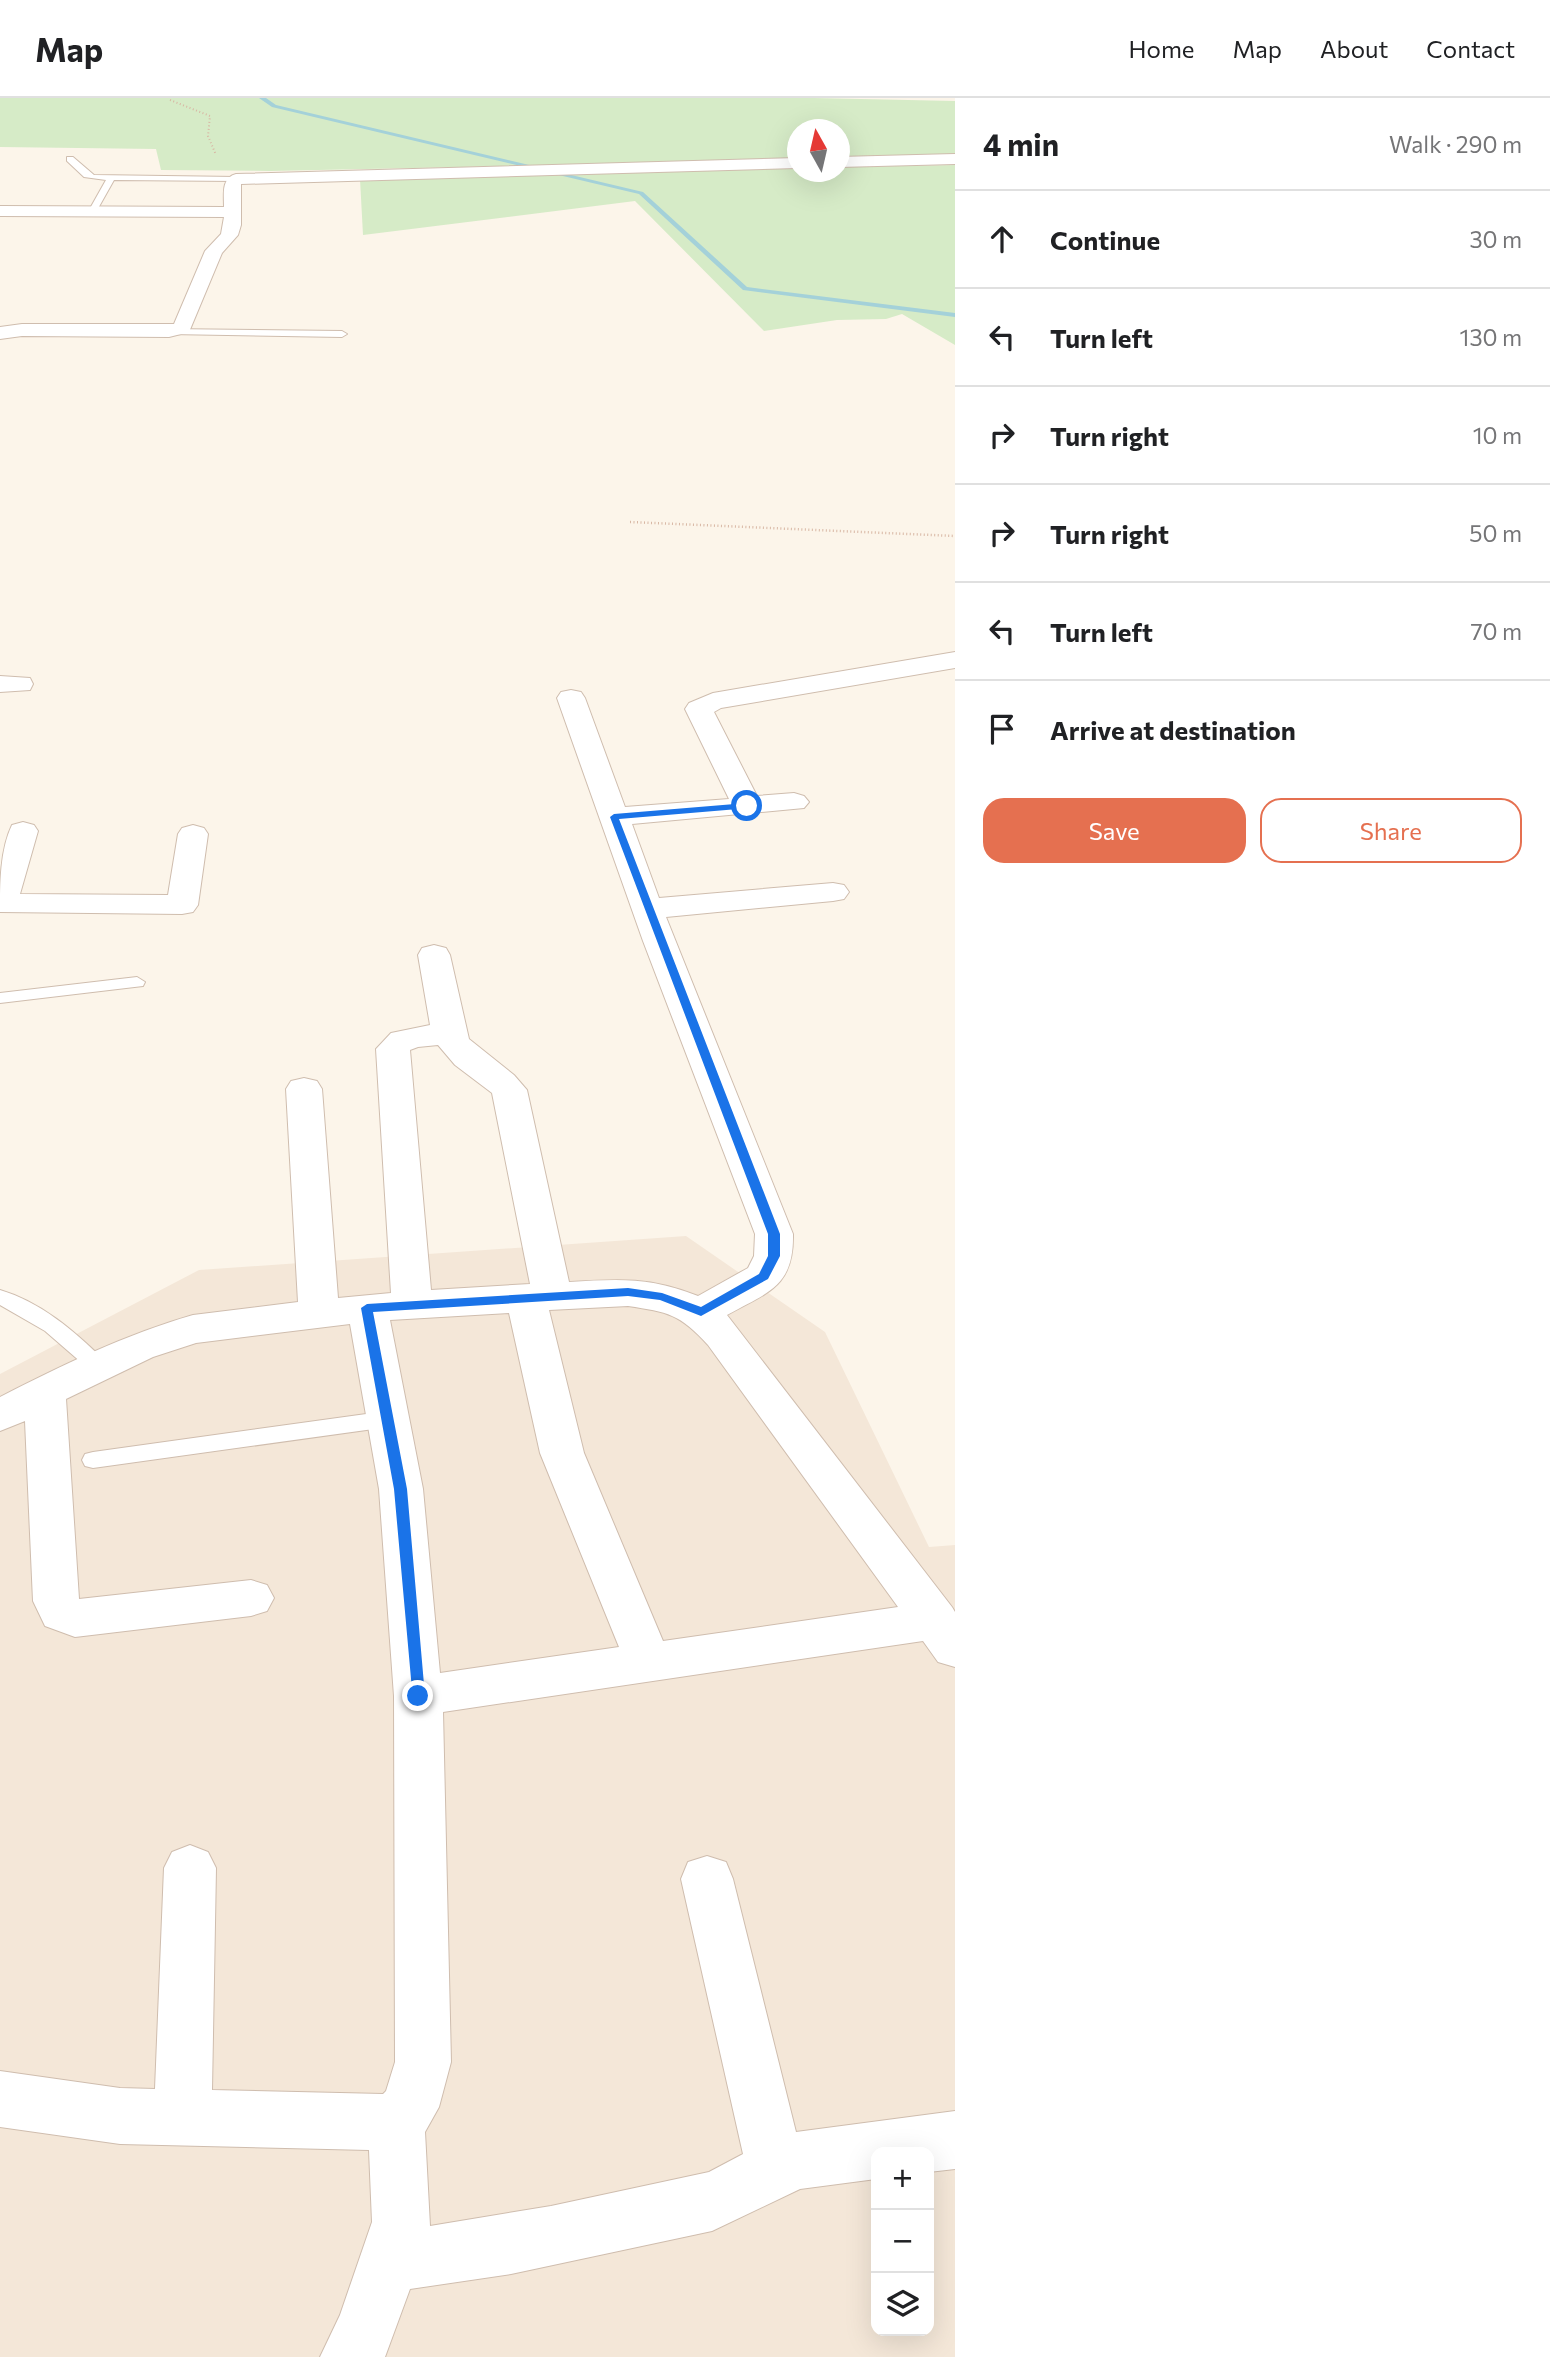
<!DOCTYPE html>
<html lang="en">
<head>
<meta charset="utf-8">
<style>
  :root { --surface:#fff; --page:#f2f2f2; --text:#202124; --muted:#757577; --line:#e0e0e0; --accent:#e57050 }
  body { margin:0; font-family:Commissioner,sans-serif; background:var(--page); color:var(--text) }
  .controls { position:absolute; right:21px; bottom:21px; display:grid; overflow:hidden; border-radius:14px; box-shadow:0 7px 28px #0002 }
  .controls button { width:63px; height:63px; display:grid; place-items:center; padding:0; border:0; border-bottom:2px solid var(--line); background:var(--surface); color:var(--text); font:35px sans-serif }
  .compass { position:absolute; left:787px; top:21px; width:63px; height:63px; border-radius:50%; background:var(--surface); box-shadow:0 7px 28px #0002; rotate:352deg }
  .stop { position:absolute; width:21px; height:21px; margin:-16px; border:5px solid #1a73e8; border-radius:50%; background:#fff }
  .stop.end { background:#1a73e8; border-color:#fff; box-shadow:0 2px 7px #0008 }
  .list { margin:0; padding:0; list-style:none }
  h2 { display:flex; justify-content:space-between; align-items:center; height:91px; margin:0; padding:0 28px; font-size:30px }
  h2 small { font-size:23px; font-weight:400; color:var(--muted) }
  .list li { display:grid; grid-template-columns:46px 1fr auto; gap:21px; align-items:center; box-sizing:border-box; height:98px; padding:0 28px; border-top:2px solid var(--line) }
  .list b { display:block; font-size:26px; white-space:nowrap }
  .list em { font-size:23px; font-style:normal; color:var(--muted) }
  .actions { display:flex; gap:14px; padding:21px 28px }
  .actions a { flex:1; padding:16px 0; border:2px solid var(--accent); border-radius:21px; text-align:center; font-size:24px; color:var(--accent) }
  .actions .main { background:var(--accent); color:#fff }
  .icon { flex:none; width:38px; height:38px; fill:none; stroke:currentColor; stroke-width:2; stroke-linecap:round; stroke-linejoin:round }
  .map { position:relative; flex:none; width:955px; height:2259px; overflow:hidden }
  header { display:flex; align-items:center; gap:42px; box-sizing:border-box; height:98px; padding:0 35px; background:var(--surface); border-bottom:2px solid var(--line) }
  header strong { font-size:33px }
  nav { display:flex; gap:38px; margin-inline-start:auto; font-size:24px }
  main { display:flex }
  aside { flex:1; background:var(--surface) }
  .map>svg:first-child { display:block }
  .residential { fill:#f4e7d8; fill-rule:evenodd }
  .green { fill:#d6ebc7 }
  .lines { fill:none; stroke-linecap:round; stroke-linejoin:round }
  .stream { fill:#a4d1d9; fill-rule:evenodd }
  .service-casing { stroke:#cfbdae; stroke-width:2 }
  .minor-casing { stroke:#cfbdae; stroke-width:2 }
  .path-far1 { stroke:#d8b7a4; stroke-width:2; stroke-dasharray:1 2.5; stroke-linecap:butt }
  .path { stroke:#d8b7a4; stroke-width:2.5; stroke-dasharray:1 2.5; stroke-linecap:butt }
  .service { fill:#fff; fill-rule:evenodd }
  .minor { fill:#fff; fill-rule:evenodd }
  .route { fill:#1a73e8 }
</style>
</head>
<body>
<header>
<strong>Map</strong>
<nav><a>Home</a><a>Map</a><a>About</a><a>Contact</a></nav>
</header>
<main>
<div class="map">
<svg width="955" height="2259" viewBox="0 0 955 2259">
  <rect width="100%" height="100%" fill="#fcf5ea"/>
  <path class="residential" d="M 686,1138 L 825,1234 L 929,1449 L 955,1447 L 955,2259 L 0,2259 L 0,1276 L 199,1172 ZM 876,2054 L 929,2054 L 929,2233 L 876,2233 Z"/>
  <path class="green" d="M 0,0 L 814,0 L 955,3 L 955,59 L 840,61 L 839,32 L 797,32 L 797,62 L 270,73 L 161,72 L 156,51 L 0,49 Z
    M 955,67 L 955,247 L 902,216 L 886,221 L 837,222 L 764,233 L 635,103 L 363,137 L 360,81 L 797,70 L 797,74 L 839,74 L 840,69 Z"/>
  <g class="lines">
    <path class="stream" d="M 259,0 L 266,0 L 276,7 L 643,94 L 747,189 L 955,215 L 955,219 L 743,192 L 639,96 L 272,9 Z"/>
    <defs>
      <path id="service" d="M 67,59 L 73,59 L 94,77 L 236,79 L 240,81 L 236,83 L 114,82 L 96,114 L 92,117 L 88,114 L 106,82 L 84,79 L 67,63 Z
        M 166,231 L 342,233 L 347,236 L 342,239 L 169,236 L 164,233 Z
        M 137,879 L 145,884 L 143,888 L 0,905 L 0,895 Z
        M 0,1192 C 41,1204 74,1233 104,1262 L 107,1267 L 104,1272 L 97,1274 L 90,1272 L 45,1233 L 0,1207 Z
        M 388,1313 L 396,1316 L 399,1321 L 396,1326 L 388,1329 L 93,1370 L 85,1368 L 82,1362 L 85,1356 L 93,1354 Z"/>
      <path id="minor" d="M 955,56 L 955,66 L 839,69 L 839,59 Z
        M 797,60 L 797,70 L 241,86 L 241,127 L 238,137 L 222,155 L 189,234 L 169,239 L 22,238 L 0,241 L 0,229 L 22,226 L 174,226 L 205,153 L 221,136 L 224,119 L 0,118 L 0,108 L 224,109 C 224,96 221,80 236,76 Z
        M 955,554 L 955,570 L 721,610 L 714,614 L 757,698 L 794,695 L 804,698 L 809,704 L 804,710 L 632,726 L 659,800 L 833,785 L 844,787 L 849,794 L 844,801 L 833,803 L 666,819 L 793,1136 C 794,1189 768,1194 727,1217 L 952,1509 L 955,1514 L 955,1569 L 938,1564 L 923,1543 L 443,1614 L 451,1964 L 439,2009 L 425,2034 L 430,2128 L 551,2108 L 709,2074 L 743,2056 L 681,1781 L 688,1764 L 707,1758 L 726,1764 L 733,1781 L 796,2034 L 955,2013 L 955,2071 L 929,2074 L 929,2054 L 876,2054 L 876,2081 L 800,2091 L 712,2133 L 511,2176 L 410,2191 L 385,2259 L 320,2259 L 340,2217 L 372,2124 L 369,2052 L 120,2046 L 0,2029 L 0,1973 L 120,1990 L 155,1991 L 164,1770 L 172,1754 L 190,1747 L 208,1754 L 216,1770 L 212,1992 L 383,1996 L 386,1993 L 395,1964 L 394,1598 L 379,1391 L 350,1226 L 196,1245 L 153,1259 L 66,1301 L 79,1501 L 251,1482 L 267,1487 L 274,1500 L 267,1513 L 251,1518 L 75,1539 L 45,1528 L 33,1503 L 25,1323 L 0,1333 L 0,1299 C 63,1267 124,1237 193,1217 L 298,1204 L 286,991 L 291,983 L 304,980 L 317,983 L 322,991 L 338,1200 L 391,1195 L 376,951 L 391,935 L 430,927 L 418,857 L 422,850 L 434,847 L 446,850 L 450,857 L 469,941 L 514,977 L 527,992 L 569,1184 C 620,1181 650,1179 698,1198 L 748,1170 L 754,1158 L 755,1136 L 643,843 L 557,600 L 561,594 L 571,592 L 581,594 L 585,600 L 625,709 L 729,701 L 685,611 L 689,605 L 713,595 ZM 438,947 L 455,967 L 492,995 L 530,1186 L 431,1192 L 410,952 L 418,949 ZM 628,1208 C 668,1214 680,1216 708,1247 L 898,1509 L 663,1543 L 584,1355 L 549,1212 ZM 509,1215 L 540,1355 L 619,1549 L 440,1575 L 423,1391 L 390,1222 Z
        M 0,578 L 30,580 L 33,586 L 30,592 L 0,594 Z
        M 23,724 L 34,727 L 38,733 L 20,796 L 168,797 L 178,736 L 182,730 L 193,727 L 204,730 L 208,736 L 198,807 L 193,814 L 182,816 L 0,814 C 0,785 0,752 12,727 Z"/>
    </defs>
    <use href="#service" class="service-casing"/>
    <use href="#minor" class="minor-casing"/>
    <path class="path-far1" d="M 170,2 L 210,18 L 208,38 L 216,57"/>
    <path class="path" d="M 630,424 L 955,438"/>
    <use href="#service" class="service"/>
    <use href="#minor" class="minor"/>
  </g>
  <path class="route" d="M 747,705 L 750,706 L 750,710 L 619,721 L 780,1136 L 780,1158 L 768,1181 L 701,1218 L 660,1202 L 628,1198 L 373,1214 L 407,1391 L 425,1598 L 423,1603 L 413,1603 L 394,1391 L 361,1210 L 367,1206 L 628,1190 L 662,1195 L 701,1209 L 759,1176 L 768,1158 L 768,1136 L 610,719 L 614,716 Z"/>
</svg>
<div class="controls">
<button>+</button>
<button>−</button>
<button><svg class="icon" aria-label="layers" viewBox="0 0 24 24"><path d="M12 4l9 5-9 5-9-5zM3 14l9 5 9-5"/></svg></button>
</div>
<svg class="compass" viewBox="-18 -18 36 36"><path d="M0-13l5 13h-10z" fill="#e53935"/><path d="M0 13l5-13h-10z" fill="#757577"/></svg>
<div class="stop" style="left:747px;top:708px"></div>
<div class="stop end" style="left:418px;top:1598px"></div>
</div>
<aside>
<h2>4 min<small>Walk · 290 m</small></h2>
<ul class="list">
<li><svg class="icon" aria-label="ahead" viewBox="0 0 24 24"><path d="M12 20V5M6 11l6-6 6 6"/></svg><div><b>Continue</b></div><em>30 m</em></li>
<li><svg class="icon" aria-label="left" viewBox="0 0 24 24"><path d="M17 20v-9H6M10 6l-5 5 5 5"/></svg><div><b>Turn left</b></div><em>130 m</em></li>
<li><svg class="icon" aria-label="right" viewBox="0 0 24 24"><path d="M7 20v-9h11M14 6l5 5-5 5"/></svg><div><b>Turn right</b></div><em>10 m</em></li>
<li><svg class="icon" aria-label="right" viewBox="0 0 24 24"><path d="M7 20v-9h11M14 6l5 5-5 5"/></svg><div><b>Turn right</b></div><em>50 m</em></li>
<li><svg class="icon" aria-label="left" viewBox="0 0 24 24"><path d="M17 20v-9H6M10 6l-5 5 5 5"/></svg><div><b>Turn left</b></div><em>70 m</em></li>
<li><svg class="icon" aria-label="arrive" viewBox="0 0 24 24"><path d="M6 21V4h12l-3 4 3 4H6"/></svg><div><b>Arrive at destination</b></div></li>
</ul>
<div class="actions"><a class="main">Save</a><a>Share</a></div>
</aside>
</main>
</body>
</html>
